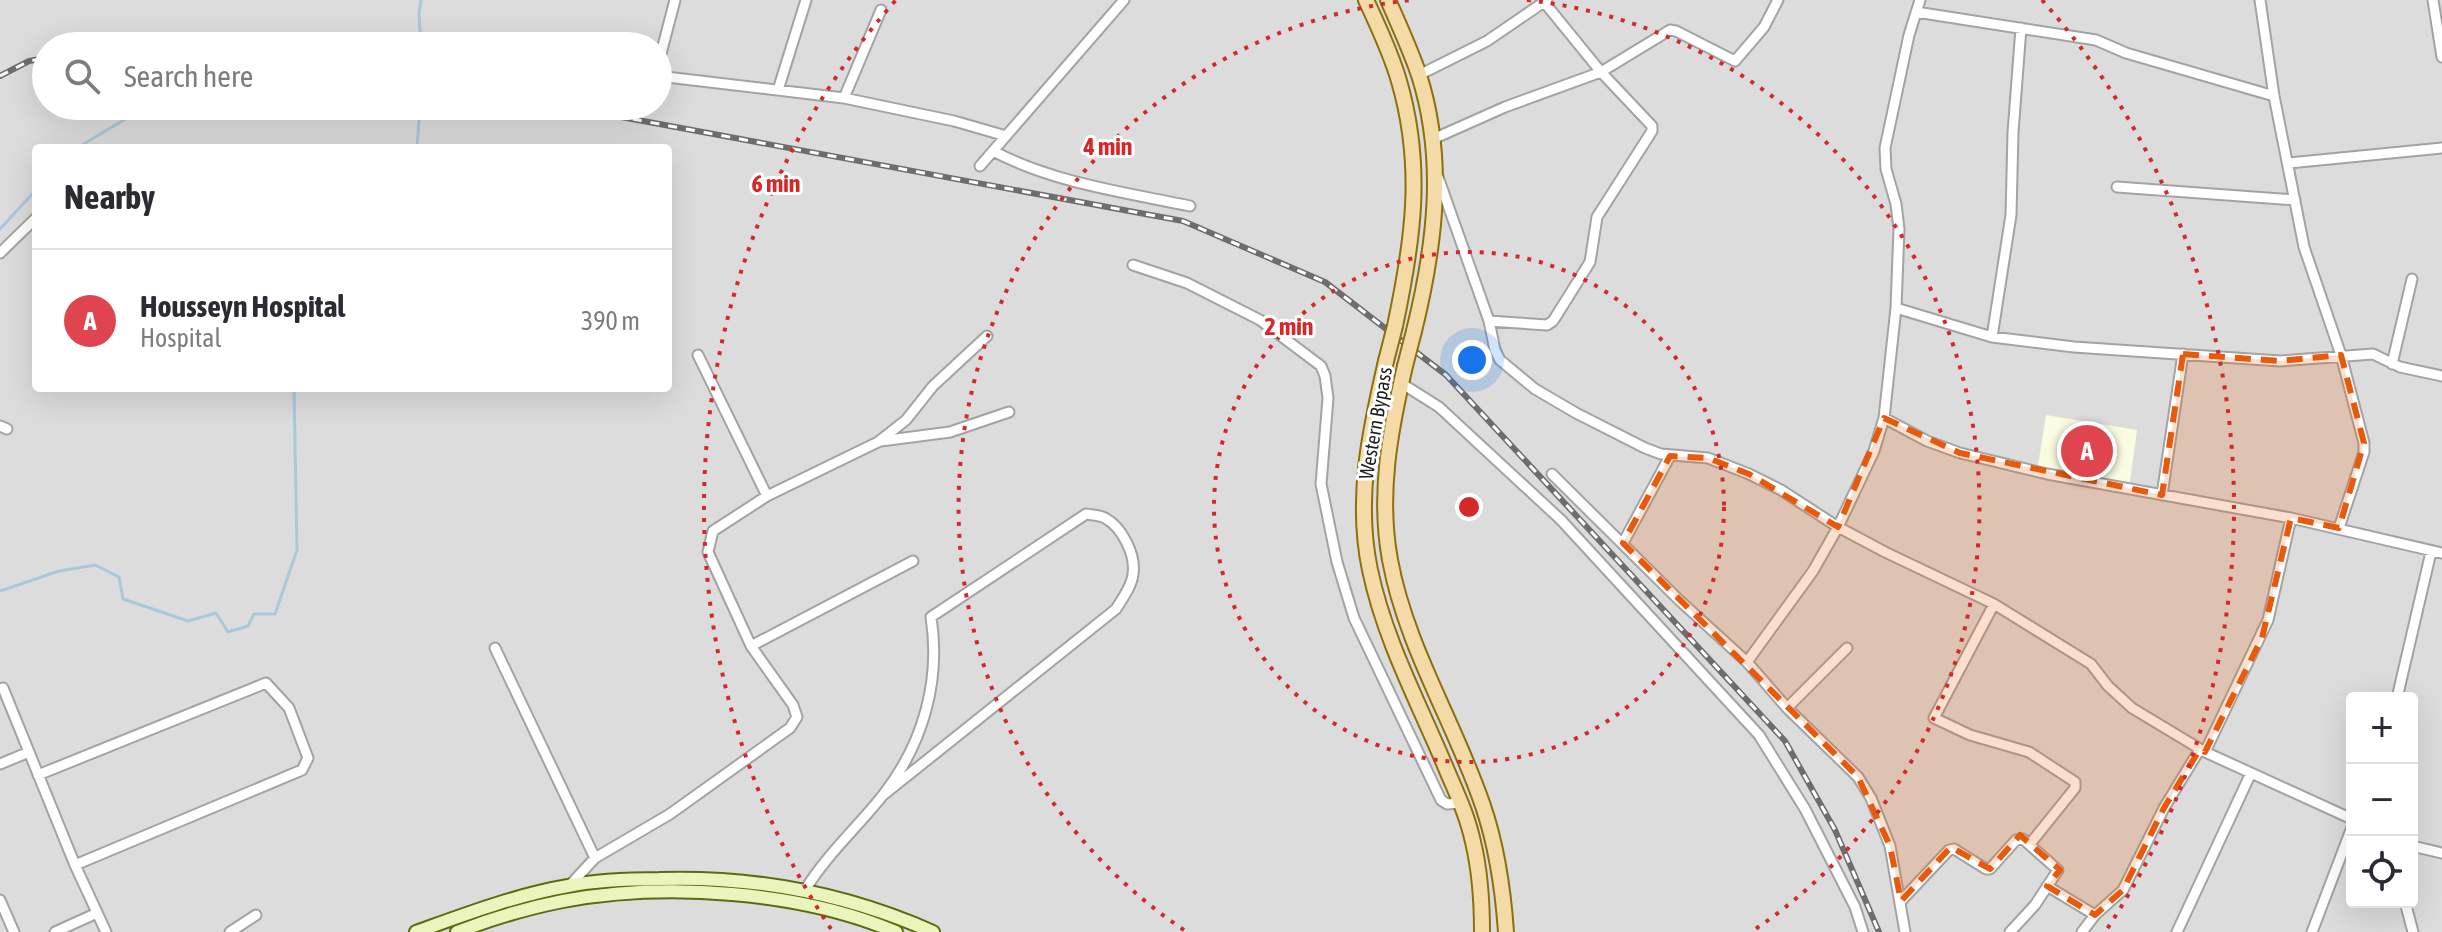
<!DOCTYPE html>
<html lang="en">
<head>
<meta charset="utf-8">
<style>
  :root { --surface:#fff; --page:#f7f7f7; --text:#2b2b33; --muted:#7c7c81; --line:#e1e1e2; --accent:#b45309 }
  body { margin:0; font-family:"Asap Condensed",sans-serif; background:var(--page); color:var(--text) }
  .controls { position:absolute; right:24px; bottom:24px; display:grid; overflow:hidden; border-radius:8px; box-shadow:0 8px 32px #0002 }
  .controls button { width:72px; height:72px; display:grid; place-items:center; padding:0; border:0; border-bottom:2px solid var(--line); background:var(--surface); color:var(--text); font:40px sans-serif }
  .you { position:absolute; left:1472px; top:360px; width:28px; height:28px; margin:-20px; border:6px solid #fff; border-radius:50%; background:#1a73e8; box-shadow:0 0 0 12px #1a73e833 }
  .badge { display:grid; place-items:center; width:52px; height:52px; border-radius:50%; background:var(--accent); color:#fff; font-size:26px; font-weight:700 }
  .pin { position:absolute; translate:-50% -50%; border:4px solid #fff; box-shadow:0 2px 8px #0006 }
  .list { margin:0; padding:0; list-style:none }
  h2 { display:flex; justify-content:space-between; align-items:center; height:104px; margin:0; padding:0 32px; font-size:34px }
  h2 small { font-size:26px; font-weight:400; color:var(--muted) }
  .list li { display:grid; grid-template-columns:52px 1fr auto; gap:24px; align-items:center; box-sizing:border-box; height:144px; padding:0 32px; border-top:2px solid var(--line) }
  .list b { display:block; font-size:30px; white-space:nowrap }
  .list p { margin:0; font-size:26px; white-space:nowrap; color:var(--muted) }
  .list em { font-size:26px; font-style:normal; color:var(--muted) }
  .icon { flex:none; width:44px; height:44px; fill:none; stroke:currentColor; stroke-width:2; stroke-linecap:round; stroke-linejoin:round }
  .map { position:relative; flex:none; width:2442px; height:932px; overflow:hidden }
  .search { position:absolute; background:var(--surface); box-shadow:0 8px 32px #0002; left:32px; top:32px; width:640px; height:88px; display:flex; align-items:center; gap:20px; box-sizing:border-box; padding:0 28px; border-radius:44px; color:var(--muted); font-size:30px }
  .panel { position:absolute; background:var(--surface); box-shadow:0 8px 32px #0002; left:32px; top:144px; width:640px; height:248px; border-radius:8px }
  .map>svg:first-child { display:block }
  .residential { fill:#dddcdc; fill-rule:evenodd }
  .education { fill:#f9fce1 }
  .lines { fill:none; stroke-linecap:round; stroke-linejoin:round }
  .stream { stroke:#aac9d8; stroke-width:3 }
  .street-casing { stroke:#a3a3a3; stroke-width:13 }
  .secondary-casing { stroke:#596d0e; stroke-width:16 }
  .primary-casing { stroke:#8c700d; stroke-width:18 }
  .street { stroke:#fff; stroke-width:9 }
  .secondary { stroke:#ecf4be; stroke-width:12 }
  .primary { stroke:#f4daa6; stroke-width:14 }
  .rail-casing { stroke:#6d6d6d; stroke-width:6 }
  .rail { stroke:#fff; stroke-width:3; stroke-dasharray:9; stroke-linecap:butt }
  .primary-bridge-casing { stroke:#8c700d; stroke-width:18; stroke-linecap:butt }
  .primary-bridge { stroke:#f4daa6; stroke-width:14 }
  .marked { fill:#e8590c; fill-opacity:0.2; stroke:#e8590c; stroke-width:6; stroke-dasharray:16 10; stroke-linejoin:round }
  .ring { fill:none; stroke:#d62828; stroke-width:4; stroke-dasharray:4 8 }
  .labels { text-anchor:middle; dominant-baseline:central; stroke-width:6; stroke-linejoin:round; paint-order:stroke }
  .street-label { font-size:20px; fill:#1f1f1f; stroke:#fff }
  .centre { fill:#d62828; stroke:#fff; stroke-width:4 }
  .ring-label { font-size:24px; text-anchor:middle; font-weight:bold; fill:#d62828; stroke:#fff; stroke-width:6; stroke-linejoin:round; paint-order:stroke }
</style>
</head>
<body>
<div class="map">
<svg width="2442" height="932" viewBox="0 0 2442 932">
  <rect width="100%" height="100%" fill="#efede6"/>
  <path class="residential" d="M 0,0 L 2442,0 L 2442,932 L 0,932 ZM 46,46 L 658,46 L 658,106 L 46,106 ZM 36,148 L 668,148 L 668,388 L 36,388 ZM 2352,698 L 2412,698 L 2412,902 L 2352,902 Z"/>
  <path class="education" d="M 2046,415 L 2137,430 L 2129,489 L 2037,472 Z"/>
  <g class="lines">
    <path class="stream" d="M 421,46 L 419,13 L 421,0
      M 77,148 L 147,106
      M 417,148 L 420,106
      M 0,229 L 36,190
      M 0,591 L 59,571 L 95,565 L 119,577 L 123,599 L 188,621 L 216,613 L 228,632 L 248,626 L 254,614 L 275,614 L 297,550 L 294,388"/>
    <defs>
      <path id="street" d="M 2260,0 L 2274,96 L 2304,247 L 2341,355 L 2364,443 L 2364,452 L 2339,528
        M 2433,0 L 2442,57
        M 1916,12 L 2096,40 L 2126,53 L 2274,96
        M 658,65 L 675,0
        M 1419,75 L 1487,41 L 1547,0
        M 658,76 L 844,98 L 954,121 L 1006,136
        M 778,90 L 806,0
        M 844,98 L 881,10
        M 1433,139 L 1505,107 L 1601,72 L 1670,30 L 1676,31 L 1735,61 L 1764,27 L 1778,0
        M 993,151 C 1054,183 1123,192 1190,206
        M 2289,163 L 2442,148
        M 980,166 L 1124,0
        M 1438,177 L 1489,321 L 1495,350 L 1500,360 L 1535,389 L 1576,413 L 1645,448 L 1661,454 L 1708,458 L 1749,474 L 1781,490 L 1838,527 L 1885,552 L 1994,604 L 2091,664 L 2108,686 L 2132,708 L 2205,752 L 2352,819
        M 2117,187 L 2295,200
        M 0,253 L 36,218
        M 1133,265 L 1187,283 L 1260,320 L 1321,366 L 1325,376 L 1328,398 L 1321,484 L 1337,562 L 1354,618 L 1441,800 L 1447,804 L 1461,803
        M 1896,308 L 1992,337 L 2074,347 L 2280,361 L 2373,354 L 2400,367 L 2442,376
        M 1489,321 L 1547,325 L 1553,321 L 1590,262 L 1597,217 L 1652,131 L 1652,126 L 1601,72 L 1544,2
        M 1992,337 L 2011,215 L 2013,132 L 2021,28
        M 698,355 L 767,496
        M 2392,364 L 2412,279
        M 1401,383 L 1439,407 L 1561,520 L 1759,735 L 1805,809 L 1855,907 L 1863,932
        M 1884,418 L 1927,441 L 1960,453 L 2047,474 L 2291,518 L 2442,553
        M 0,426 L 7,429
        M 881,441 L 950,432 L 1009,412
        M 1552,474 L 1679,600 L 1747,662 L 1787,708 L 1858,777 L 1871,798 L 1890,846 L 1905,932
        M 2162,495 L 2183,354
        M 1623,543 L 1670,456
        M 1994,604 L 1934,718 L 1970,735 L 2029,752 L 2075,782 L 2075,788 L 2030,844
        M 751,646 L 913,561
        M 495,648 L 595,858
        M 1747,662 L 1813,571 L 1838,527 L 1874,451 L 1884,418 L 1896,308 L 1899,229 L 1896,204 L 1886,169 L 1885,148 L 1909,35 L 1920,0
        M 3,688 L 75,865 L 106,932
        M 2397,698 L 2431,552
        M 1787,708 L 1847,648
        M 2205,752 L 2268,620 L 2291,518
        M 0,764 L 29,752
        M 38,775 L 266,683 L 289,708 L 308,758 L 302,770 L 75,865
        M 2412,846 L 2442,853
        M 570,885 L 595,858 L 670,814 L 790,728 L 797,717 L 793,705 L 751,646 L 708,552 L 713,531 L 767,496 L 878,442 L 906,420 L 933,386 L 987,336
        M 2047,886 L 2095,915
        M 805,890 C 827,854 857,828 883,795 C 923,744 941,681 931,617 L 1086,514 C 1091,515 1100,515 1105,518 C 1122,527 1136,555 1133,574 C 1132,586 1122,599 1116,609 L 882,796
        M 0,900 L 14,932
        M 1901,901 L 1949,850 L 1954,849 L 1986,869 L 1990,869 L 2016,840 L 2023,839 L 2058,870 L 2035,905 L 2010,932
        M 2405,902 L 2413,932
        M 55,932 L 97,913
        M 230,932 L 256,915
        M 2082,932 L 2095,915 L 2123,890 L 2164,808 L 2200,749
        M 2177,932 L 2251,773
        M 2312,932 L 2352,827"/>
      <path id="secondary" d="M 416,932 C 466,914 516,895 568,886 C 598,880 629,879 659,879 C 755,876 845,893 933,932
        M 457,932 C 491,919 527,908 563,901 C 666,882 800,891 896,932"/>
      <path id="primary" d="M 1366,0 C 1378,26 1391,53 1399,81 C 1424,167 1413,241 1395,326
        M 1388,0 C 1399,25 1410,49 1419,75 C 1446,160 1435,246 1414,331
        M 1386,361 C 1370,430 1355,499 1370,570 C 1385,642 1421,707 1448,773 C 1458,796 1468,818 1473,842 C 1480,871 1482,902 1482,932
        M 1405,366 C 1390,431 1378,494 1390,560 C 1406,647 1455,723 1483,806 C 1497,847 1503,889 1506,932"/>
    </defs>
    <use href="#street" class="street-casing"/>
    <use href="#secondary" class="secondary-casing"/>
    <use href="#primary" class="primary-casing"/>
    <use href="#street" class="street"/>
    <use href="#secondary" class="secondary"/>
    <use href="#primary" class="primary"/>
    <defs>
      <path id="rail" d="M 122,46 L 175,38 L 224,46
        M 0,76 L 29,61 L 46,58
        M 562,106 L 1183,221 L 1325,282 L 1446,375 L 1785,741 L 1835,830 L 1879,932"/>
    </defs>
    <use href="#rail" class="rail-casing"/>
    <use href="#rail" class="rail"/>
    <defs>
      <path id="primary-bridge" d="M 1386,361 L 1395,326
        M 1405,366 L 1414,331"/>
    </defs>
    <use href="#primary-bridge" class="primary-bridge-casing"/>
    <use href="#primary-bridge" class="primary-bridge"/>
  </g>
  <path class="marked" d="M 2183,354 L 2280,361 L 2341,355 L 2364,443 L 2339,528 L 2291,518 L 2262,638 L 2205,752 L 2200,749 L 2164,808 L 2123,890 L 2095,915 L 2047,886 L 2060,870 L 2020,835 L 1990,869 L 1951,847 L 1901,901 L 1890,846 L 1858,777 L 1623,543 L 1670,456 L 1708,458 L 1749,474 L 1838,527 L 1884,418 L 1960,453 L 2162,495 Z"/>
  <g class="ring">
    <circle cx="1469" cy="507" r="255"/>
    <path d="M1184 930A510 510 0 0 1 1411 0M1527 0A510 510 0 0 1 1754 930"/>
    <path d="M831 929A765 765 0 0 1 896 0M2042 0A765 765 0 0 1 2107 929"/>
  </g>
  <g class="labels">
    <g class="street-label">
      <text transform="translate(1375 423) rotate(-80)">Western Bypass</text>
    </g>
  </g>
  <circle cx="1469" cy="507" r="12" class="centre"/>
  <g class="ring-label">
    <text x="1108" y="155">4 min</text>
    <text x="776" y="192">6 min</text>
    <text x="1289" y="335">2 min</text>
  </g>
</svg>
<div class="controls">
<button>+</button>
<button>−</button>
<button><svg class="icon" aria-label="locate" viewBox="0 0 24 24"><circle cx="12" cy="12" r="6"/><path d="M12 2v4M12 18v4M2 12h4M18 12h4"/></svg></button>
</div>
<div class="you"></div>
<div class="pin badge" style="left:2087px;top:451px;background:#e0444e">A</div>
<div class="search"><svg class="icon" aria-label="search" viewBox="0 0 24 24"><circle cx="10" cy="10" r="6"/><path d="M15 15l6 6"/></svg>Search here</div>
<section class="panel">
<h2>Nearby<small></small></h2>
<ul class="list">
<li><span class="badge" style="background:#e0444e">A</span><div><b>Housseyn Hospital</b><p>Hospital</p></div><em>390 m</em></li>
</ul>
</section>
</div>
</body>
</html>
